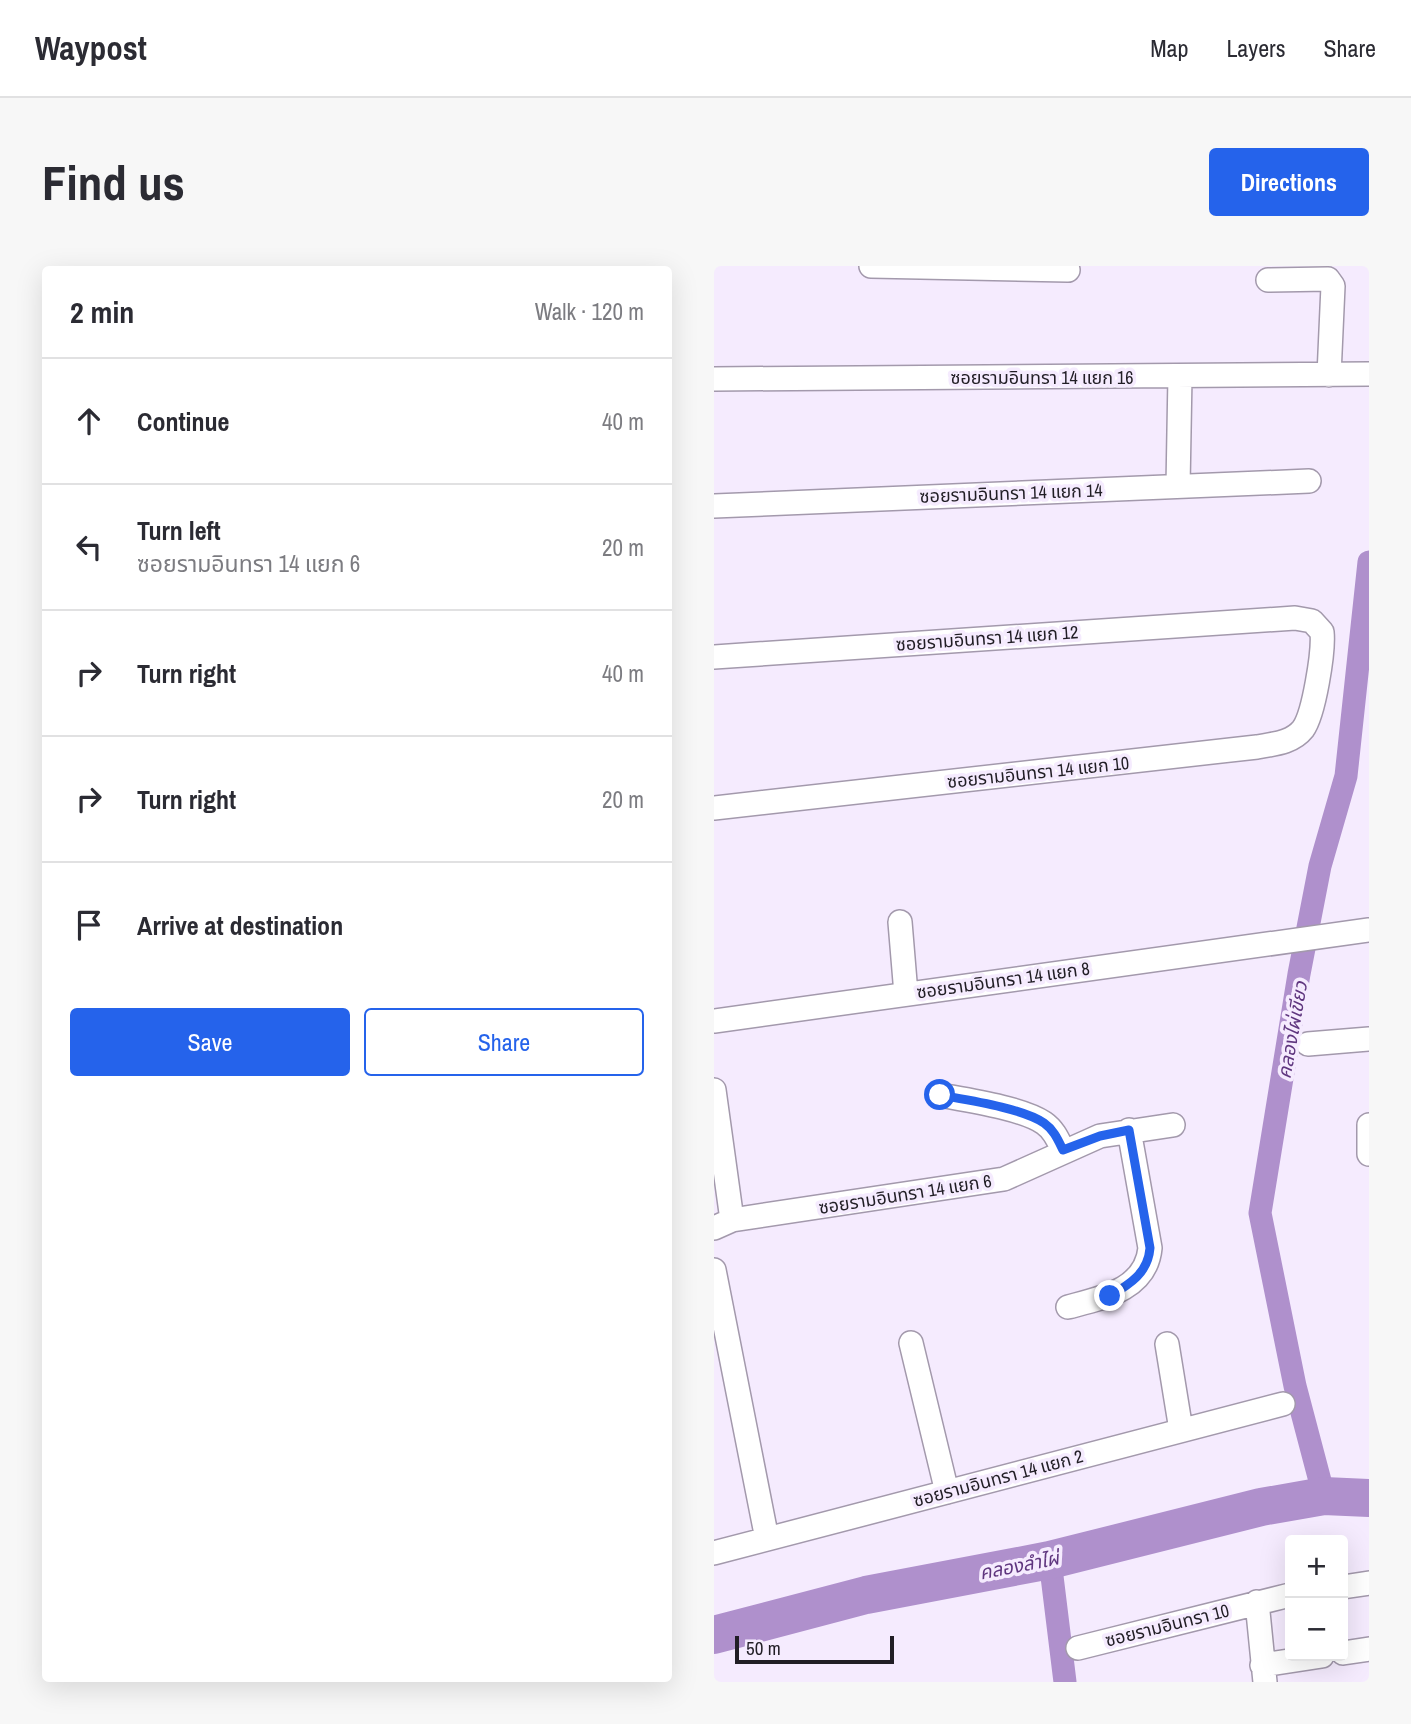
<!DOCTYPE html>
<html lang="en">
<head>
<meta charset="utf-8">
<style>
  :root { --surface:#fff; --page:#f7f7f7; --text:#2b2b33; --muted:#7c7c81; --line:#e1e1e2; --accent:#2563eb }
  body { margin:0; font-family:"Archivo Narrow","Noto Sans Thai",sans-serif; background:var(--page); color:var(--text) }
  .controls { position:absolute; right:21px; bottom:21px; display:grid; overflow:hidden; border-radius:7px; box-shadow:0 7px 28px #0002 }
  .controls button { width:63px; height:63px; display:grid; place-items:center; padding:0; border:0; border-bottom:2px solid var(--line); background:var(--surface); color:var(--text); font:35px sans-serif }
  .scale { position:absolute; left:21px; bottom:18px; width:159px; box-sizing:border-box; padding-left:7px; border:4px solid #211e25; border-top:0; font-size:19px; line-height:24px; white-space:nowrap; color:#211e25; -webkit-text-stroke:5px #f5ebfe; paint-order:stroke }
  .stop { position:absolute; width:21px; height:21px; margin:-16px; border:5px solid #2563eb; border-radius:50%; background:#fff }
  .stop.end { background:#2563eb; border-color:#fff; box-shadow:0 2px 7px #0008 }
  .list { margin:0; padding:0; list-style:none }
  h2 { display:flex; justify-content:space-between; align-items:center; height:91px; margin:0; padding:0 28px; font-size:30px }
  h2 small { font-size:23px; font-weight:400; color:var(--muted) }
  .list li { display:grid; grid-template-columns:46px 1fr auto; gap:21px; align-items:center; box-sizing:border-box; height:126px; padding:0 28px; border-top:2px solid var(--line) }
  .list b { display:block; font-size:26px; white-space:nowrap }
  .list p { margin:0; font-size:23px; white-space:nowrap; color:var(--muted) }
  .list em { font-size:23px; font-style:normal; color:var(--muted) }
  .actions { display:flex; gap:14px; padding:21px 28px }
  .actions a { flex:1; padding:16px 0; border:2px solid var(--accent); border-radius:7px; text-align:center; font-size:24px; color:var(--accent) }
  .actions .main { background:var(--accent); color:#fff }
  .icon { flex:none; width:38px; height:38px; fill:none; stroke:currentColor; stroke-width:2; stroke-linecap:round; stroke-linejoin:round }
  .map { position:relative; flex:none; width:655px; height:1416px; overflow:hidden; border-radius:7px }
  header { display:flex; align-items:center; gap:42px; box-sizing:border-box; height:98px; padding:0 35px; background:var(--surface); border-bottom:2px solid var(--line) }
  header strong { font-size:33px }
  nav { display:flex; gap:38px; margin-inline-start:auto; font-size:24px }
  .intro { display:flex; align-items:center; justify-content:space-between; box-sizing:border-box; height:168px; padding:0 42px }
  h1 { margin:0; font-size:49px }
  .button { padding:18px 32px; border-radius:7px; background:var(--accent); color:#fff; font-size:24px; font-weight:700 }
  main { display:flex; gap:42px; padding:0 42px }
  aside { flex:1; background:var(--surface); border-radius:7px; box-shadow:0 7px 28px #0002 }
  .map>svg:first-child { display:block }
  .lines { fill:none; stroke-linecap:round; stroke-linejoin:round }
  .canal { stroke:#af90cc; stroke-width:23 }
  .river { stroke:#af90cc; stroke-width:38 }
  .minor-casing { stroke:#a399ac; stroke-width:26 }
  .minor { stroke:#fff; stroke-width:23 }
  .route { stroke:#2563eb; stroke-width:9 }
  .labels { text-anchor:middle; dominant-baseline:central; stroke-width:7; stroke-linejoin:round; paint-order:stroke }
  .street-label { font-size:18px; fill:#211e25; stroke:#f5ebfe }
  .water-label { font-size:19px; font-style:italic; fill:#5f367f; stroke:#f5ebfe }
</style>
</head>
<body>
<header>
<strong>Waypost</strong>
<nav><a>Map</a><a>Layers</a><a>Share</a></nav>
</header>
<div class="intro"><h1>Find us</h1><a class="button">Directions</a></div>
<main>
<aside>
<h2>2 min<small>Walk · 120 m</small></h2>
<ul class="list">
<li><svg class="icon" aria-label="ahead" viewBox="0 0 24 24"><path d="M12 20V5M6 11l6-6 6 6"/></svg><div><b>Continue</b></div><em>40 m</em></li>
<li><svg class="icon" aria-label="left" viewBox="0 0 24 24"><path d="M17 20v-9H6M10 6l-5 5 5 5"/></svg><div><b>Turn left</b><p>ซอยรามอินทรา 14 แยก 6</p></div><em>20 m</em></li>
<li><svg class="icon" aria-label="right" viewBox="0 0 24 24"><path d="M7 20v-9h11M14 6l5 5-5 5"/></svg><div><b>Turn right</b></div><em>40 m</em></li>
<li><svg class="icon" aria-label="right" viewBox="0 0 24 24"><path d="M7 20v-9h11M14 6l5 5-5 5"/></svg><div><b>Turn right</b></div><em>20 m</em></li>
<li><svg class="icon" aria-label="arrive" viewBox="0 0 24 24"><path d="M6 21V4h12l-3 4 3 4H6"/></svg><div><b>Arrive at destination</b></div></li>
</ul>
<div class="actions"><a class="main">Save</a><a>Share</a></div>
</aside>
<div class="map">
<svg width="655" height="1416" viewBox="0 0 655 1416">
  <rect width="100%" height="100%" fill="#f5ebfe"/>
  <g class="lines">
    <path class="canal" d="M 610,1230 L 581,1120 L 546,947 L 585,708 L 606,600 L 632,510 L 655,296
      M 336,1294 L 351,1416"/>
    <path class="river" d="M 0,1369 L 152,1329 L 336,1294 L 547,1241 L 610,1230 L 655,1232"/>
    <defs>
      <path id="minor" d="M 157,0 L 354,4
        M 554,14 L 614,13 L 619,20 L 615,109
        M 0,113 L 655,108
        M 464,220 L 466,110
        M 0,240 L 595,215
        M 0,391 L 581,352 L 598,355 L 608,366 C 610,385 600,448 589,463 C 578,477 559,478 543,481 L 0,542
        M 186,656 L 192,728
        M 0,755 L 655,664
        M 594,778 L 655,773
        M 0,824 L 18,954
        M 226,829 C 253,834 308,842 330,857 C 340,864 344,874 349,884
        M 655,859 L 655,888
        M 0,962 L 18,954 L 290,913 L 386,870 L 459,859
        M 0,1004 L 53,1273
        M 354,1041 C 388,1032 432,1024 436,982 L 415,864
        M 197,1077 L 233,1226
        M 453,1078 L 467,1164
        M 0,1287 L 569,1138
        M 629,1321 L 655,1317
        M 543,1336 L 551,1416
        M 364,1382 L 576,1329
        M 629,1387 L 655,1383
        M 548,1399 L 608,1390"/>
    </defs>
    <use href="#minor" class="minor-casing"/>
    <use href="#minor" class="minor"/>
  </g>
  <g class="lines">
    <path class="route" d="M 226,829 C 253,834 308,842 330,857 C 340,864 344,874 349,884 L 386,870 L 415,864 L 436,982 C 434,1007 416,1018 396,1030"/>
  </g>
  <g class="labels">
    <g class="street-label">
      <text x="328" y="111">ซอยรามอินทรา 14 แยก 16</text>
      <text transform="translate(297 227) rotate(-2)">ซอยรามอินทรา 14 แยก 14</text>
      <text transform="translate(273 372) rotate(-4)">ซอยรามอินทรา 14 แยก 12</text>
      <text transform="translate(324 506) rotate(-6)">ซอยรามอินทรา 14 แยก 10</text>
      <text transform="translate(289 714) rotate(-8)">ซอยรามอินทรา 14 แยก 8</text>
      <text transform="translate(191 928) rotate(-9)">ซอยรามอินทรา 14 แยก 6</text>
      <text transform="translate(284 1212) rotate(-15)">ซอยรามอินทรา 14 แยก 2</text>
      <text transform="translate(453 1359) rotate(-14)">ซอยรามอินทรา 10</text>
    </g>
    <g class="water-label">
      <text transform="translate(578 764) rotate(-80)">คลองไผ่เขียว</text>
      <text transform="translate(305 1299) rotate(-11)">คลองลำไผ่</text>
    </g>
  </g>
</svg>
<div class="controls">
<button>+</button>
<button>−</button>
</div>
<div class="scale">50 m</div>
<div class="stop" style="left:226px;top:829px"></div>
<div class="stop end" style="left:396px;top:1030px"></div>
</div>
</main>
</body>
</html>
